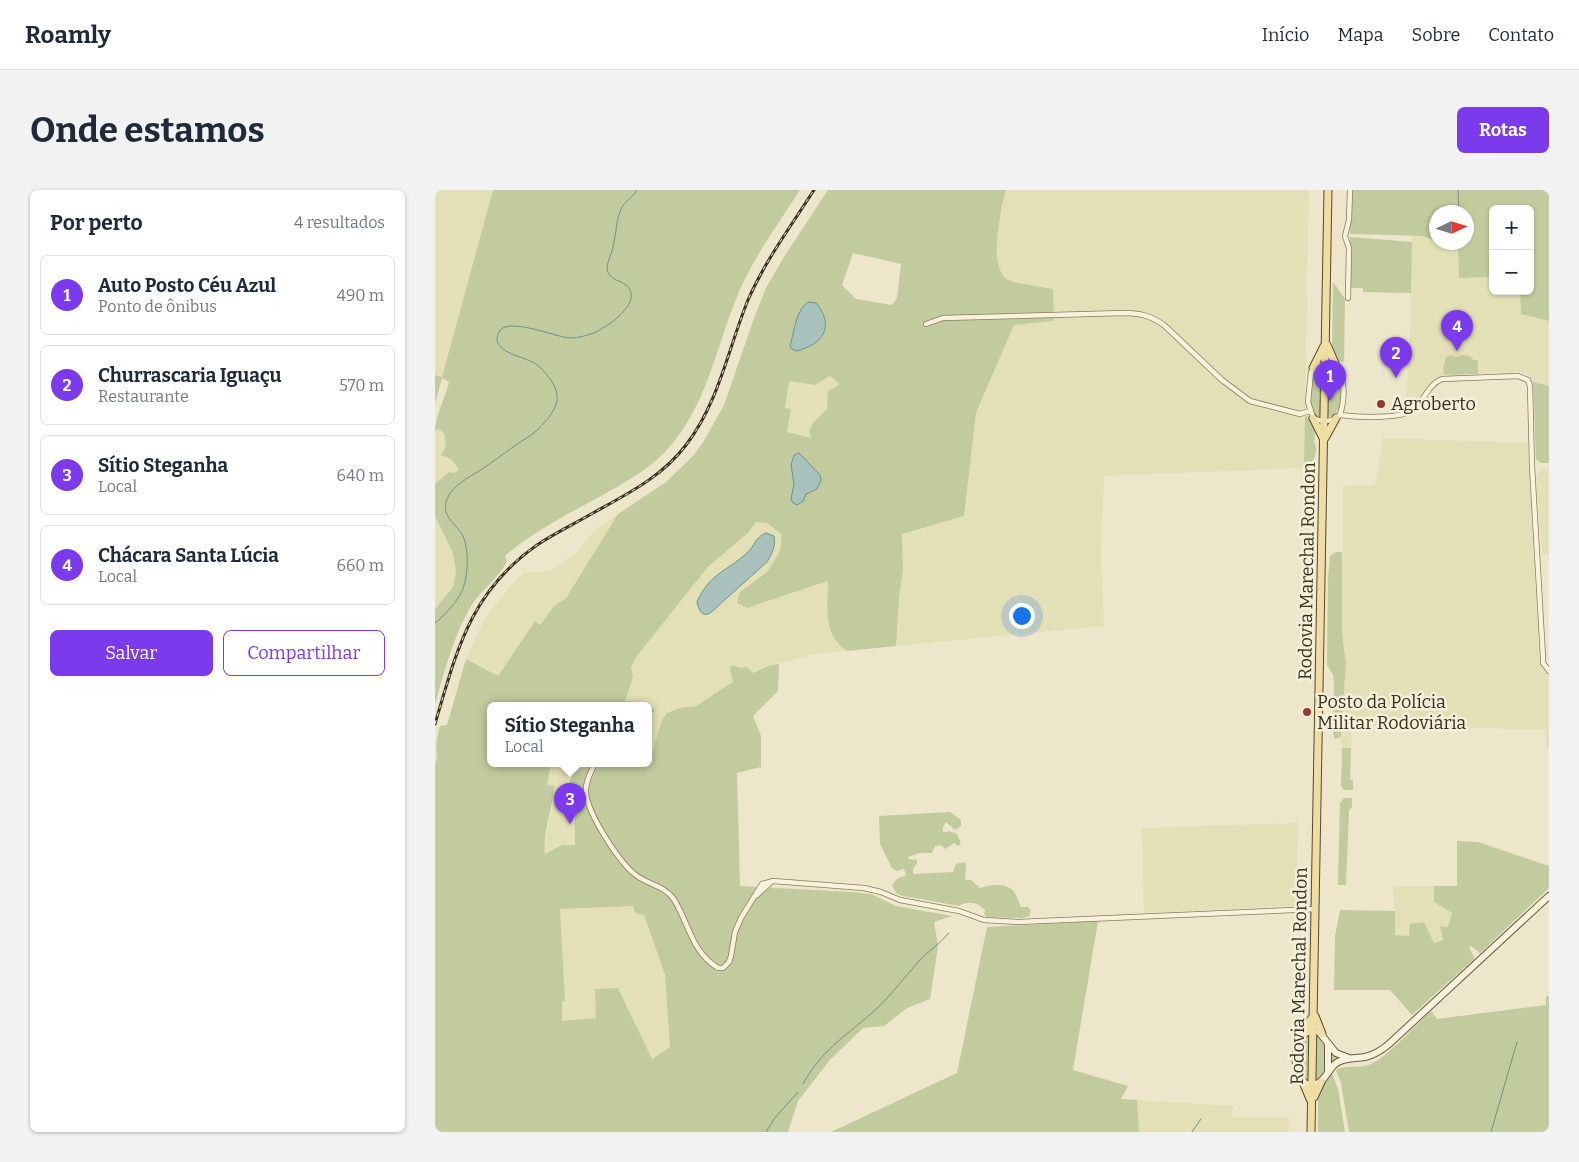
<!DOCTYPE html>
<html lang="pt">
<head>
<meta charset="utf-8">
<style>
  :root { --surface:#fff; --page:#f2f2f3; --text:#1f2937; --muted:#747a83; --line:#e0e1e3; --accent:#7c3aed }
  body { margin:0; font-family:Bitter,serif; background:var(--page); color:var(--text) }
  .controls { position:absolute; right:15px; top:15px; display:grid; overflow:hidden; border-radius:8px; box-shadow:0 1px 4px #0004 }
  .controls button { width:45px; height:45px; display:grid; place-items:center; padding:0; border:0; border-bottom:1px solid var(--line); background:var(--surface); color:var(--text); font:25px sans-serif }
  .compass { position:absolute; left:994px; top:15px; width:45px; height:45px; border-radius:50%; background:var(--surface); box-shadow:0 1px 4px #0004; rotate:86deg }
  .you { position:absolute; left:586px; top:425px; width:18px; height:18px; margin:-12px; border:4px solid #fff; border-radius:50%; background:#1a73e8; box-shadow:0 0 0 8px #1a73e833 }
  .badge { display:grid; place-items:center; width:32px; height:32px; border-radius:50%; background:var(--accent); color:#fff; font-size:16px; font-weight:700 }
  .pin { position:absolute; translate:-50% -41px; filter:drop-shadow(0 1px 2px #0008) }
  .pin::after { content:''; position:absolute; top:26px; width:18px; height:15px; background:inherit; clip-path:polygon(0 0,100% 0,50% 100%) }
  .popup { position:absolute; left:52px; top:512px; width:165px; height:65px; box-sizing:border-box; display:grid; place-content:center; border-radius:8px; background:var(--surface); filter:drop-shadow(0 1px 4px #0005); font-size:16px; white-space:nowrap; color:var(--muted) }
  .popup b { font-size:19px; color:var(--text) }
  .popup::after { content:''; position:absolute; left:50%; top:100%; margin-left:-10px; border:10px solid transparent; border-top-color:var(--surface) }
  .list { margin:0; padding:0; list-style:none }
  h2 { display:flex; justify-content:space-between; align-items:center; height:65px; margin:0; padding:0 20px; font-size:21px }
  h2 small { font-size:16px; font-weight:400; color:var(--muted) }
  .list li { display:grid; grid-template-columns:32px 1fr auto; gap:15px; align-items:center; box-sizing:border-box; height:80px; margin:0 10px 10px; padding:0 10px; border:1px solid var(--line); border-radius:8px }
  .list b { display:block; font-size:19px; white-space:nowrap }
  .list p { margin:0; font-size:16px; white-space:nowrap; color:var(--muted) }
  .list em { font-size:16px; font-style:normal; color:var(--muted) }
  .actions { display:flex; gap:10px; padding:15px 20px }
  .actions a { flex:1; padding:11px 0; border:1px solid var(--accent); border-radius:8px; text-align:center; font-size:18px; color:var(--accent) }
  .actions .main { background:var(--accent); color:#fff }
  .map { position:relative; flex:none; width:1114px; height:942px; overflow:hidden; border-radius:8px }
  header { display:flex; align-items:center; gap:30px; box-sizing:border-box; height:70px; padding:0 25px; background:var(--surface); border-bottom:1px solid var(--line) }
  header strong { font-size:24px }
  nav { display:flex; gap:28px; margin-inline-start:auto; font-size:18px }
  .intro { display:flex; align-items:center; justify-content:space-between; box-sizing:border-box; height:120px; padding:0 30px }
  h1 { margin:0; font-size:35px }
  .button { padding:12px 22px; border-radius:8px; background:var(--accent); color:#fff; font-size:18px; font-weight:700 }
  main { display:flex; gap:30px; padding:0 30px }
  aside { flex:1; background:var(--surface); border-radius:8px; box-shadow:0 1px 4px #0004 }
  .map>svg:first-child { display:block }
  .farmland { fill:#e3e0b7; fill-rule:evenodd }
  .green { fill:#c2cb9e; fill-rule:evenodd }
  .water { fill:#aac2bd; stroke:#71908b }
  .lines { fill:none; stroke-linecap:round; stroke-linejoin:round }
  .stream { stroke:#71908b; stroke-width:1 }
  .street-casing { stroke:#89795f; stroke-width:6 }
  .secondary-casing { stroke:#6b5a42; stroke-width:8 }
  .primary-casing { stroke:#584732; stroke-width:9 }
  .street { stroke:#f8f2dd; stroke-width:4.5 }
  .secondary { stroke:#f8f2dd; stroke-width:6 }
  .primary { stroke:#eedea4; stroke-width:7 }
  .rail-casing { stroke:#3b3021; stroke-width:3 }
  .rail { stroke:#f5efd9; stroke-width:1; stroke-dasharray:4; stroke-linecap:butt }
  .poi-dot { fill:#963a31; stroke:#f5efd9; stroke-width:2 }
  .labels { text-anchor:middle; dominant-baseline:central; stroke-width:5; stroke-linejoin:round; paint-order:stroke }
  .poi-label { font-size:18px; fill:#3b3021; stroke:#f5efd9; text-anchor:start }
  .street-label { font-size:18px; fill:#3b3021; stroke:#f5efd9 }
</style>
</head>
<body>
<header>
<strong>Roamly</strong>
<nav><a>Início</a><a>Mapa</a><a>Sobre</a><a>Contato</a></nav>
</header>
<div class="intro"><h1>Onde estamos</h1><a class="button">Rotas</a></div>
<main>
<aside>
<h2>Por perto<small>4 resultados</small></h2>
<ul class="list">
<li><span class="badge">1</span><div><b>Auto Posto Céu Azul</b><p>Ponto de ônibus</p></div><em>490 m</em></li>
<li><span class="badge">2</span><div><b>Churrascaria Iguaçu</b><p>Restaurante</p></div><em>570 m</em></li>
<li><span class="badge">3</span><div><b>Sítio Steganha</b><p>Local</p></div><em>640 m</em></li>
<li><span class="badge">4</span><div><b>Chácara Santa Lúcia</b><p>Local</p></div><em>660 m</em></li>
</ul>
<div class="actions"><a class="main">Salvar</a><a>Compartilhar</a></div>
</aside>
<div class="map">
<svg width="1114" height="942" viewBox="0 0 1114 942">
  <rect width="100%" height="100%" fill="#ede6ca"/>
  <path class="farmland" d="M 0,0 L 58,0 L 7,187 L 0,185 Z
    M 571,0 L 874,0 L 869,278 L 669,286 L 666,363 L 669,436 L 461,456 L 464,408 L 468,380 L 467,343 L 529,326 L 541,223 L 579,135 L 619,131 L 618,100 L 573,90 L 564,80 L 562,48 L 564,28 Z
    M 977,46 L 988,46 L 1002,52 L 1023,60 L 1024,88 L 1058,87 L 1058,101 L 1085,101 L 1086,124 L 1114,131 L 1114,196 L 1098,192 L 1093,184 L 1085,182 L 1009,185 L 1002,188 L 993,195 L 981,212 L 971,220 L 974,163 Z
    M 395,186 L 404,193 L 404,195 L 393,201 L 392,219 L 377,234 L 374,241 L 377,248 L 352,242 L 356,220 L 350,218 L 354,191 L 380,195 Z
    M 4,239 L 9,242 L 11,257 L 16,269 L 24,280 L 19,283 L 14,282 L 0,294 L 0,241 Z
    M 948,248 L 1093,253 L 1104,464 L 1107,478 L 1114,486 L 1114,557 L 1111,557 L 1110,540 L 917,534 L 916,558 L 907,558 L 906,547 L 911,473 L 907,443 L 908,295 L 940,296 Z
    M 1114,278 L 1114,364 L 1107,364 L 1101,286 L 1106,279 Z
    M 183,324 L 131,408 L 119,416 L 105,435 L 100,432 L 63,487 L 31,469 L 50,428 L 78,393 L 89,383 L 115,381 L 144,361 L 159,340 Z
    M 0,326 L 18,363 L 21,381 L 18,397 L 0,419 Z
    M 321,332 L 332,333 L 347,345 L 345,361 L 332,382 L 305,402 L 312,418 L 393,391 L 392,411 L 406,457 L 412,461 L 380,464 L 333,476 L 318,483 L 305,478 L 295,479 L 299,492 L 261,516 L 245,518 L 232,523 L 227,530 L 215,572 L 214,515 L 172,515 L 202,466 L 274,377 L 314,342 ZM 324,345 L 332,372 L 284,415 L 278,422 L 262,412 L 279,387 L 314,362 Z
    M 116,573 L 140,573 L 133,597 L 138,598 L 145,617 L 140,625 L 141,655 L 127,655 L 110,664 L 109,656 L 118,612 L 111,596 Z
    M 863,633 L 861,716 L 709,723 L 707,638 Z
    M 958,696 L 999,696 L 999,712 L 1017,723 L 1014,734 L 1011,737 L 1006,736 L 1008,750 L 999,754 L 975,746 L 960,745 Z
    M 198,716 L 209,725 L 230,785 L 235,857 L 216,869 L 161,828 L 127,831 L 127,811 L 130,810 L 125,719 Z
    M 702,910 L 798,916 L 797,927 L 854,927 L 853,942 L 704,942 Z"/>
  <path class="green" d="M 58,0 L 365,0 C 343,34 319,67 303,104 C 280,159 273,215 231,261 C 213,280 189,293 166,306 C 133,324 99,341 70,366 L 72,371 C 64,388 46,400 36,416 C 18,447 10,480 0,514 L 0,419 L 18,397 L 21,381 L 18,363 L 0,326 L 0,294 L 14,282 L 19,283 L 24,280 L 16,269 L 6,265 L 11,257 L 9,243 L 4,239 L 0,241 C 0,227 10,208 14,192 L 7,188 L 0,213 L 0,185 L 7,187 Z
    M 393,0 L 571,0 C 566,18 553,77 572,89 C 580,94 608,97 618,99 L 619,131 L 579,135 L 541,223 L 529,326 L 467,344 L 468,380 L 464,408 L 461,456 L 412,461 C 387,444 393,417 393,391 L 312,418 L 302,413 L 305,402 L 332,382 L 345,361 L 347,345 L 332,333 L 321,332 L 314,342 L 273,377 L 202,466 L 196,477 L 198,487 L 190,511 C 201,512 210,511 219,519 L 219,522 L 214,524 L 214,515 L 56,515 L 56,573 L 116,573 L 112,595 L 119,596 C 118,617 107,645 110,664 L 127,655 L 140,655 L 140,625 L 145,617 L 145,614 L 137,613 L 138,598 L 133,598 L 140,573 L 214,573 L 227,530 L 232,523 L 245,518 L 261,516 L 298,492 L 295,479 L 297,475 L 305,478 L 312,477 L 318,483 L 333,476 L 344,474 L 343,501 L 318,526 L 326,546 L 326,577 L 302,583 L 305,696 L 417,702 L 436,704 L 461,716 L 517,726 L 499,732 L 503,756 L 495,809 L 472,818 L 449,836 L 428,838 L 394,871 L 363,911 L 353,942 L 0,942 L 0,575 L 2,567 C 0,557 2,546 5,536 L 12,535 L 31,469 L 63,486 L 100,431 L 105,435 L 119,416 L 131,408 L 183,324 L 231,292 L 259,265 L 270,249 L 289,215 L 318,131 L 331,98 L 349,67 ZM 418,63 L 466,74 L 462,108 L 457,115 L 421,109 L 407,95 ZM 395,186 L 404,193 L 404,195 L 393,201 L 392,219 L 377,234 L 374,241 L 376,248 L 352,242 L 356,219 L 350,218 L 354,191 L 380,195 ZM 198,716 L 200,723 L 209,725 L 230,785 L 235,857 L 217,869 L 183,798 L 160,799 L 161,828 L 127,831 L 127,811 L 130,811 L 125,719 Z
    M 916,0 L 1114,0 L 1114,131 L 1086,124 L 1085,101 L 1095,101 L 1095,19 L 1058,19 L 1058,87 L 1024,88 L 1023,60 L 1005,53 L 1032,52 L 1032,22 L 1002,22 L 1001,51 L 988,46 L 915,44 Z
    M 915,47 L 977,52 L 976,103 L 928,102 L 928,98 L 915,98 Z
    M 898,92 L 910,109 L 909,172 L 901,170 L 897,160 Z
    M 1015,165 L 1021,167 L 1028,165 L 1035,166 L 1037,169 L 1043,171 L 1043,184 L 1009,185 L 1008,178 L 1011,167 Z
    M 884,177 C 889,177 896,176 899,180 C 907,187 908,212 903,220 C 899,226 896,227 890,227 C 886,227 881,228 879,225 C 871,215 876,194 878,183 Z
    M 1098,192 L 1114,196 L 1114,273 L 1106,273 L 1101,269 Z
    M 870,226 L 876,228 L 881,238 L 879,252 C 883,259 881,267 876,273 L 869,273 Z
    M 901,362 L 907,362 L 907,443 L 911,473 L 906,547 L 900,549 L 898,544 L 899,492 L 898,485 L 892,475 L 893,388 L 895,366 Z
    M 907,558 L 916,558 L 915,589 L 918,591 L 918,600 L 909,600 L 906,596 Z
    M 909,608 L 917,608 L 917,617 L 914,620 L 911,695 L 903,695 L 905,613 Z
    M 515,622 L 526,630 L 526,636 L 520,640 L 511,632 L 508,637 L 508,643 L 514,641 L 522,644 L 526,653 L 523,656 L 519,653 L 510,659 L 506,655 L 500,656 L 497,663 L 485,663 L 473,667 L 473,669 L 482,670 L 482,673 L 478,679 L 478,684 L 518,682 L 521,674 L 530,672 C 533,678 528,684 531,690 L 536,690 L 545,698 C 555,695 572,692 579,702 C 582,706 584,712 586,717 L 593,717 L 596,721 L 594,726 L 587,728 L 552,727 L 549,724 L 550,720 C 543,713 533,710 524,716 L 468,706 L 461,703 L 457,695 L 462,689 L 471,685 L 469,679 L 462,681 L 457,678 L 445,654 L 444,626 Z
    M 1022,651 L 1043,652 L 1114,676 L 1114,698 L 1045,763 L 1036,756 L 1034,758 L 1040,768 L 977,825 L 955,800 L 899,800 L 900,746 L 905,720 L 960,721 L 960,745 L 974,746 L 975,734 L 989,732 L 999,753 L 1008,750 L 1005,736 L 1012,737 L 1014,734 L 1017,723 L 999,712 L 999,696 L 1022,696 Z
    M 663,731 L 638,880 L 693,896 L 686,909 L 702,910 L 704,942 L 396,942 L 522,883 L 552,737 Z
    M 1114,806 L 1114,942 L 914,942 L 906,893 L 901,880 C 912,874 925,879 936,874 C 952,867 982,834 996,821 L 1002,829 L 1111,815 L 1111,807 Z
    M 880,843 L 883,844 L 908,868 L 887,888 L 877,893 L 867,888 C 864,878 859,855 868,847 C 871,845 876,844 880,843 Z
    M 896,880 L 903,899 L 910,942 L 883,942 L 883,902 Z"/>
  <path class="water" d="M 374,112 L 381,113 C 401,137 387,155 361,161 L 357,159 L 355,156 C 359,143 361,118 374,112 Z
    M 364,263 L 385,285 L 386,290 L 382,299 L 371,304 L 368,311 L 362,315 L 358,313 L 356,309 L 359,294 L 356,275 L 359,265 Z
    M 331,343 L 339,346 C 341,356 337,364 332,372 L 284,415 C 275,425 266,431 262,412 C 275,383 291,382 312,363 C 320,356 320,347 331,343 Z"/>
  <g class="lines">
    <path class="stream" d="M 1023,0 L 1024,22
      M 0,433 C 10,425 18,416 25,405 C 33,392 35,361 28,346 C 21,333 4,326 13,307 C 18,296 34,287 44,281 C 57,273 69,263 81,255 C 87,250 95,247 100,242 C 108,235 120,222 122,211 C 123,204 120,196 116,190 C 111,184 107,178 101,174 C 89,166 53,162 64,142 C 72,126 120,147 135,148 C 143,148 154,145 161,142 C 173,136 205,115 194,98 C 188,90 174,91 172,79 C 172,73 175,67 177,61 C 181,49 181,27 187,17 C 192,10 197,8 202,0
      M 368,894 C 386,861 409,847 437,823 C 454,808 468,789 483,772 C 493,761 505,754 514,743
      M 331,942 L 339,929 L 363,902
      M 757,942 L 766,929
      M 1056,942 L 1082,852"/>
    <defs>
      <path id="street" d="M 913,108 L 914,58 L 910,46 L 914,30 L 915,0
        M 491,134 L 508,128 L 689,123 C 705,123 717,126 730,136 L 787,190 L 815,211 L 865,224 L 875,221
        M 890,174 C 913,178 910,208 905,225 C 896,232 888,233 878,228 L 873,212 L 876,182 L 882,176 Z
        M 905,225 C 921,227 970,230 981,218 C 990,208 994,194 1007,189 L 1083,186 L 1093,190 L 1095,196 L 1097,276 L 1108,467 L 1108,473 L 1114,481
        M 160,573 C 156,582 150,592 151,602 C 152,623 185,674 202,686 C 213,694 229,696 238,708 C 253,730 256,762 283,778 L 288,778 L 294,772 L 296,766 L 300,742 L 306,728 L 327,694 L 338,691 L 429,698 L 446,702 L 465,710 L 524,721 L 549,730 L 583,732 L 881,719
        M 322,705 L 336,692"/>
      <path id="secondary" d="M 875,841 C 857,847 855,892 875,895 C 888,896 892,881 900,874 C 909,867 920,869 930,867 C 939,865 947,860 954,854 L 1114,706
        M 884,842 L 901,863 L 914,868
        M 893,882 L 893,854"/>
      <path id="primary" d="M 892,155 L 902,178
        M 878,178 L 889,156
        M 878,228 L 888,248
        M 890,248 L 901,228
        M 880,826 L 887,844
        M 870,843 L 876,829
        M 868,892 L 875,909
        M 879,907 L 886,892
        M 876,942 L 893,0"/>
    </defs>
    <use href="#street" class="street-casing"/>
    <use href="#secondary" class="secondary-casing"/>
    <use href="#primary" class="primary-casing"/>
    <use href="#street" class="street"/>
    <use href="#secondary" class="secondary"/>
    <use href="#primary" class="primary"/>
    <defs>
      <path id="rail" d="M 0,534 C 22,460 35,402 102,355 C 120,343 139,334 158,323 C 192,304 227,287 251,255 C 284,212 293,159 313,110 C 330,71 356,36 379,0"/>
    </defs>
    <use href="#rail" class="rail-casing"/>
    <use href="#rail" class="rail"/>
  </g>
  <g class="poi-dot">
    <circle cx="946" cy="214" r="5"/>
    <circle cx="872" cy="522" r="5"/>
  </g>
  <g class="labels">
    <g class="poi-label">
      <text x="956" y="214">Agroberto</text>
      <text x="882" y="512">Posto da Polícia<tspan x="882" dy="21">Militar Rodoviária</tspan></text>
    </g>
    <g class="street-label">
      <text transform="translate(872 381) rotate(-89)">Rodovia Marechal Rondon</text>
      <text transform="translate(864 786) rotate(-89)">Rodovia Marechal Rondon</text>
    </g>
  </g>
</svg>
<div class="controls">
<button>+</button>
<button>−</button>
</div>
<svg class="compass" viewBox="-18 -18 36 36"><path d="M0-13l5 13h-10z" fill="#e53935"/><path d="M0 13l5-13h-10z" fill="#747a83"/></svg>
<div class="you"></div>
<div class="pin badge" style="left:895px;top:211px">1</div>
<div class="pin badge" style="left:961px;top:188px">2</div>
<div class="pin badge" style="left:135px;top:634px">3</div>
<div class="popup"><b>Sítio Steganha</b>Local</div>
<div class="pin badge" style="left:1022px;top:161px">4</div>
</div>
</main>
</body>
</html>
